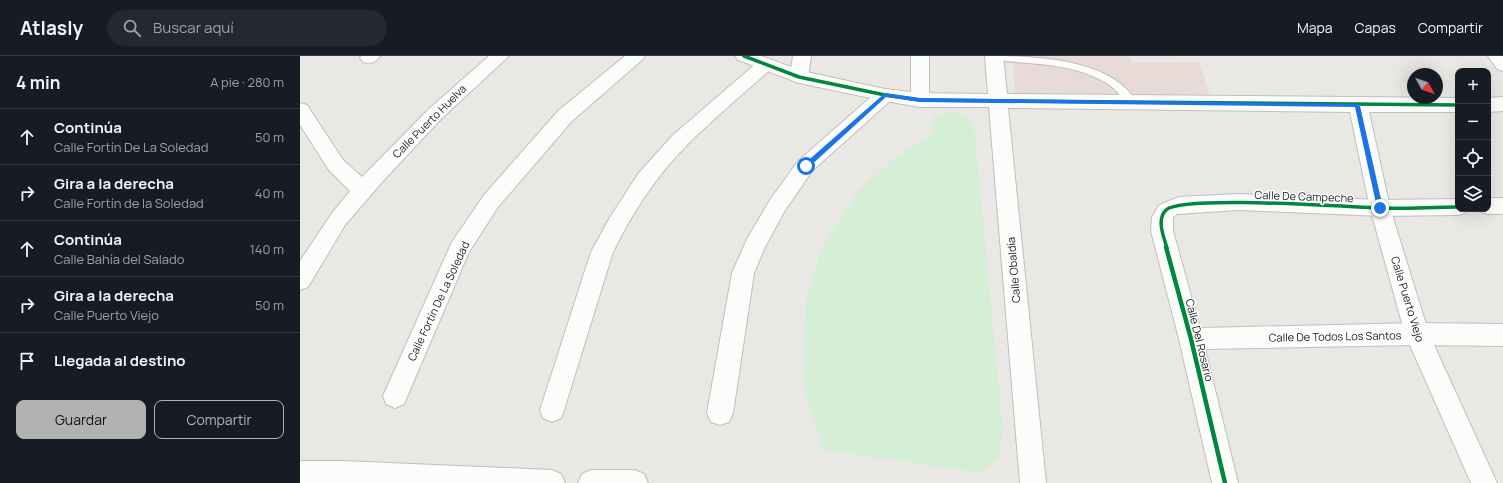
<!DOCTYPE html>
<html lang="es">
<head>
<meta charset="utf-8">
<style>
  :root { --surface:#171b24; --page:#242831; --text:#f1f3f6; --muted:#9ea1a6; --line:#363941; --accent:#b2b2b3 }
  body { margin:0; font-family:Manrope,sans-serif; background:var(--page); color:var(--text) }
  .controls { position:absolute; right:12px; top:12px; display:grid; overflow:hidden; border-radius:8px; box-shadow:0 4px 16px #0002 }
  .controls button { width:36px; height:36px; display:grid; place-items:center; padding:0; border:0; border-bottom:1px solid var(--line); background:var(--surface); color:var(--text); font:20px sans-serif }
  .compass { position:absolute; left:1107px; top:12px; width:36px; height:36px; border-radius:50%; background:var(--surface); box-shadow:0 4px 16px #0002; rotate:130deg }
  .stop { position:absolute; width:12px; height:12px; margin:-9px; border:3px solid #1a73e8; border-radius:50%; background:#fff }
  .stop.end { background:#1a73e8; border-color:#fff; box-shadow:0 1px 4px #0008 }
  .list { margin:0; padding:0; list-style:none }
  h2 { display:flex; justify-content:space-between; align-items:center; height:52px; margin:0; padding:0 16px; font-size:17px }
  h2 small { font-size:13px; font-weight:400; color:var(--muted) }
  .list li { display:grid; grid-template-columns:26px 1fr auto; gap:12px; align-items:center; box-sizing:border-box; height:56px; padding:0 16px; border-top:1px solid var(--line) }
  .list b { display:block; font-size:15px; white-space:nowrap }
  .list p { margin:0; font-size:13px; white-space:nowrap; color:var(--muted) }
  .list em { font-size:13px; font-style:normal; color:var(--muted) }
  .actions { display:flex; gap:8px; padding:12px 16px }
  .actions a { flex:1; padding:9px 0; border:1px solid var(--accent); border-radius:8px; text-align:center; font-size:14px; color:var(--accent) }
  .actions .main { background:var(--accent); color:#111 }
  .icon { flex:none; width:22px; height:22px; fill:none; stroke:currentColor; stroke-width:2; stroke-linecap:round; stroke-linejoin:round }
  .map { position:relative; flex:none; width:1203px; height:427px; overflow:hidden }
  header { display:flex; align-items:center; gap:24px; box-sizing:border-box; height:56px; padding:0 20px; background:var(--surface); border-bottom:1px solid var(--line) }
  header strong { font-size:19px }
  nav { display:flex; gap:22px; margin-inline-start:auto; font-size:14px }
  .search { width:280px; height:36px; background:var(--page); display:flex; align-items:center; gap:10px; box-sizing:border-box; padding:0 14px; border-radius:22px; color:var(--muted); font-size:15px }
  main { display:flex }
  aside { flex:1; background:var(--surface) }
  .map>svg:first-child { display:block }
  .commercial { fill:#e7dad7 }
  .park { fill:#d5eed6 }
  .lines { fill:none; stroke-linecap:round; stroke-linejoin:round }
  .service-casing { stroke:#c0bfbd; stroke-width:2 }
  .minor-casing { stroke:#c0bfbd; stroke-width:2 }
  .tertiary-casing { stroke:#c0bfbd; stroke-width:2 }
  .service { fill:#fcfcfb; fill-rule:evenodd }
  .minor { fill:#fcfcfb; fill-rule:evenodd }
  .tertiary { fill:#fcfcfb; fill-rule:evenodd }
  .cycleway-far1-casing { stroke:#fff; stroke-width:5.5 }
  .cycleway-casing { stroke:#fff; stroke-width:7 }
  .cycleway-far1 { stroke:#00873e; stroke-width:3.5 }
  .cycleway { stroke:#00873e; stroke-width:4.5 }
  .route { fill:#1a73e8 }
  .labels { text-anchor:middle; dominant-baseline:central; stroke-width:3; stroke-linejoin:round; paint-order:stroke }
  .street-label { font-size:11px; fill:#1c1c1c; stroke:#fff }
</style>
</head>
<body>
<header>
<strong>Atlasly</strong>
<div class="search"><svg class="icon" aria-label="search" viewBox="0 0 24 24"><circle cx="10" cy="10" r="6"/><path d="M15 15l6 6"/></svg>Buscar aquí</div>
<nav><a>Mapa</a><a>Capas</a><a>Compartir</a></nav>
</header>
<main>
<aside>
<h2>4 min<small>A pie · 280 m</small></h2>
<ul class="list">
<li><svg class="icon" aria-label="ahead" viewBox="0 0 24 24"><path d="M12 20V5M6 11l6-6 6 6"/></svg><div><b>Continúa</b><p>Calle Fortín De La Soledad</p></div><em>50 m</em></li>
<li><svg class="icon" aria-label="right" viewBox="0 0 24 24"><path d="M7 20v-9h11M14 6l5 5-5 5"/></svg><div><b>Gira a la derecha</b><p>Calle Fortín de la Soledad</p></div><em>40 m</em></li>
<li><svg class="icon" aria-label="ahead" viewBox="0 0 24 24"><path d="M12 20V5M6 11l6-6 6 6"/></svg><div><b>Continúa</b><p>Calle Bahía del Salado</p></div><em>140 m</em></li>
<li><svg class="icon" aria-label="right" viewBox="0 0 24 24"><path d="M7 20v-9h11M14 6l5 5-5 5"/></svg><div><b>Gira a la derecha</b><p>Calle Puerto Viejo</p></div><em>50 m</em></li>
<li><svg class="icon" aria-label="arrive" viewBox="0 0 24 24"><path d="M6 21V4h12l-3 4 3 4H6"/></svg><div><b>Llegada al destino</b></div></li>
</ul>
<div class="actions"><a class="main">Guardar</a><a>Compartir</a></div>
</aside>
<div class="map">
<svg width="1203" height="427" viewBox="0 0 1203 427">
  <rect width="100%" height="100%" fill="#eae8e4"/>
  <path class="commercial" d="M 713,0 L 829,0 L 832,7 L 899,6 L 910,40 L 715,37 Z"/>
  <path class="park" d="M 653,56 L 669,60 L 674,69 L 703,376 L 698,402 L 681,417 L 523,394 L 503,329 L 506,244 L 522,191 L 558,135 L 590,106 L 632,78 L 633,60 Z"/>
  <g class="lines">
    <defs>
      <path id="service" d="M 690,0 C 734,0 810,2 836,45 L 831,49 L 827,48 C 821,41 816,33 808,28 C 775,7 731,8 694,4 L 691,3 Z"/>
      <path id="minor" d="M 61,0 L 80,0 C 75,7 71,8 63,6 L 60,2 Z
        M 189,0 L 209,0 L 142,62 L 83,125 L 45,169 L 8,231 L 0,234 L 0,205 L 32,157 L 50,135 L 29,114 L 0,69 L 0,47 L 7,49 L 43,104 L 62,121 L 129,53 Z
        M 325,0 L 345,0 L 342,4 L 272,65 L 198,151 L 169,196 L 104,348 L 95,352 L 86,348 L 83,340 L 152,186 L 184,139 L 258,55 Z
        M 493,0 L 511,0 L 508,21 L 505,25 L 499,27 L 493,25 L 490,21 Z
        M 611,0 L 629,0 L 629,44 L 627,49 L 620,51 L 613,49 L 611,44 Z
        M 1188,0 L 1203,0 L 1203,15 L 1197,13 Z
        M 465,3 L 471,5 L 474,9 L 471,13 C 443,38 414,62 387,89 C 356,120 332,157 313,196 L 264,354 L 261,362 L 252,366 L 243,362 L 240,354 L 291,196 L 309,163 L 338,118 L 373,79 L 459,5 Z
        M 585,33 L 591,34 L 594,39 L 591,44 L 512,115 L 484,156 L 465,191 L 454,217 L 433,357 L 429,366 L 420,369 L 411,366 L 407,357 L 432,217 L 447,183 L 470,144 L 498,105 L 579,34 Z
        M 938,138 L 1080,144 L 1158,143 L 1158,153 L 1167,153 L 1165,157 L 1158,159 L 1080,160 L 938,154 L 877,158 L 873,161 L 873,175 L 900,272 L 1117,267 L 1203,268 L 1203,290 L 1117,289 L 905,293 L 938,427 L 912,427 L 879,283 L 851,175 L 852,161 L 859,149 L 879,141 Z
        M 1188,142 L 1203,142 L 1203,158 L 1188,158 L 1181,156 L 1179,153 L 1188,153 Z
        M 0,405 L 43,405 L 252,414 L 261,418 L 265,427 L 0,427 Z
        M 291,414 L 335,414 L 344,418 L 348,427 L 278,427 L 282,418 Z"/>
      <path id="tertiary" d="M 435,0 L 461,0 L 502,15 L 585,33 L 620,37 L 688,38 L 685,0 L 703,0 L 707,38 L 1158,42 L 1158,56 L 1069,56 L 1090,152 L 1129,278 L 1197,427 L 1171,427 L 1105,278 L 1070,152 L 1050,56 L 708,52 L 746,427 L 720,427 L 689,51 L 620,51 L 585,45 L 499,27 L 438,4 Z
        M 1203,41 L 1203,55 L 1188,56 L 1188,42 Z"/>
    </defs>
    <use href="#service" class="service-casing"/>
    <use href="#minor" class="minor-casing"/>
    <use href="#tertiary" class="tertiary-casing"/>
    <use href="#service" class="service"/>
    <use href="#minor" class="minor"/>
    <use href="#tertiary" class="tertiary"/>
    <defs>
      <path id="cycleway-far1" d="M 444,0 L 499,21 L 585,39 L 620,44 L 1158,49
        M 867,192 C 864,181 856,164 866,154 C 882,139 1048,151 1079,152 C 1105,153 1132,151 1158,151"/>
      <path id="cycleway" d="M 866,191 L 891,283 L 925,427"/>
    </defs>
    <use href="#cycleway-far1" class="cycleway-far1-casing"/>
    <use href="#cycleway" class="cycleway-casing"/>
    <use href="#cycleway-far1" class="cycleway-far1"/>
    <use href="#cycleway" class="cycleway"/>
  </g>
  <path class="route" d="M 585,37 L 620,42 L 1058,48 L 1060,50 L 1083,152 L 1080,155 L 1077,152 L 1055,51 L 620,46 L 586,41 L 508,112 L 503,112 L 503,109 Z"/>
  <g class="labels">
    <g class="street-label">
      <text transform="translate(129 65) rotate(-45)">Calle Puerto Huelva</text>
      <text transform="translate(1004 140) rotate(2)">Calle De Campeche</text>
      <text transform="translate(713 214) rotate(-95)">Calle Obaldía</text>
      <text transform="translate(1108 243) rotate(73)">Calle Puerto Viejo</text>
      <text transform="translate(138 245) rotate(-65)">Calle Fortín De La Soledad</text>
      <text transform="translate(1035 280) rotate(-1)">Calle De Todos Los Santos</text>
      <text transform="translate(900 284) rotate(76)">Calle Del Rosario</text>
    </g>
  </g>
</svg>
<div class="controls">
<button>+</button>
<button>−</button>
<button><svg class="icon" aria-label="locate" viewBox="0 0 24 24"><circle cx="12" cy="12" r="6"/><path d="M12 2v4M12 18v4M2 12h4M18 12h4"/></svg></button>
<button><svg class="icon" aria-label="layers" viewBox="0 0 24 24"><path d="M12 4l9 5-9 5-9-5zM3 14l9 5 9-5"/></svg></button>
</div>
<svg class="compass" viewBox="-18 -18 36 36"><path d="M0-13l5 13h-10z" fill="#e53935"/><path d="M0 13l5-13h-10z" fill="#9ea1a6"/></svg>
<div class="stop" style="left:506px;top:110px"></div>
<div class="stop end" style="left:1080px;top:152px"></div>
</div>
</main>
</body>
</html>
